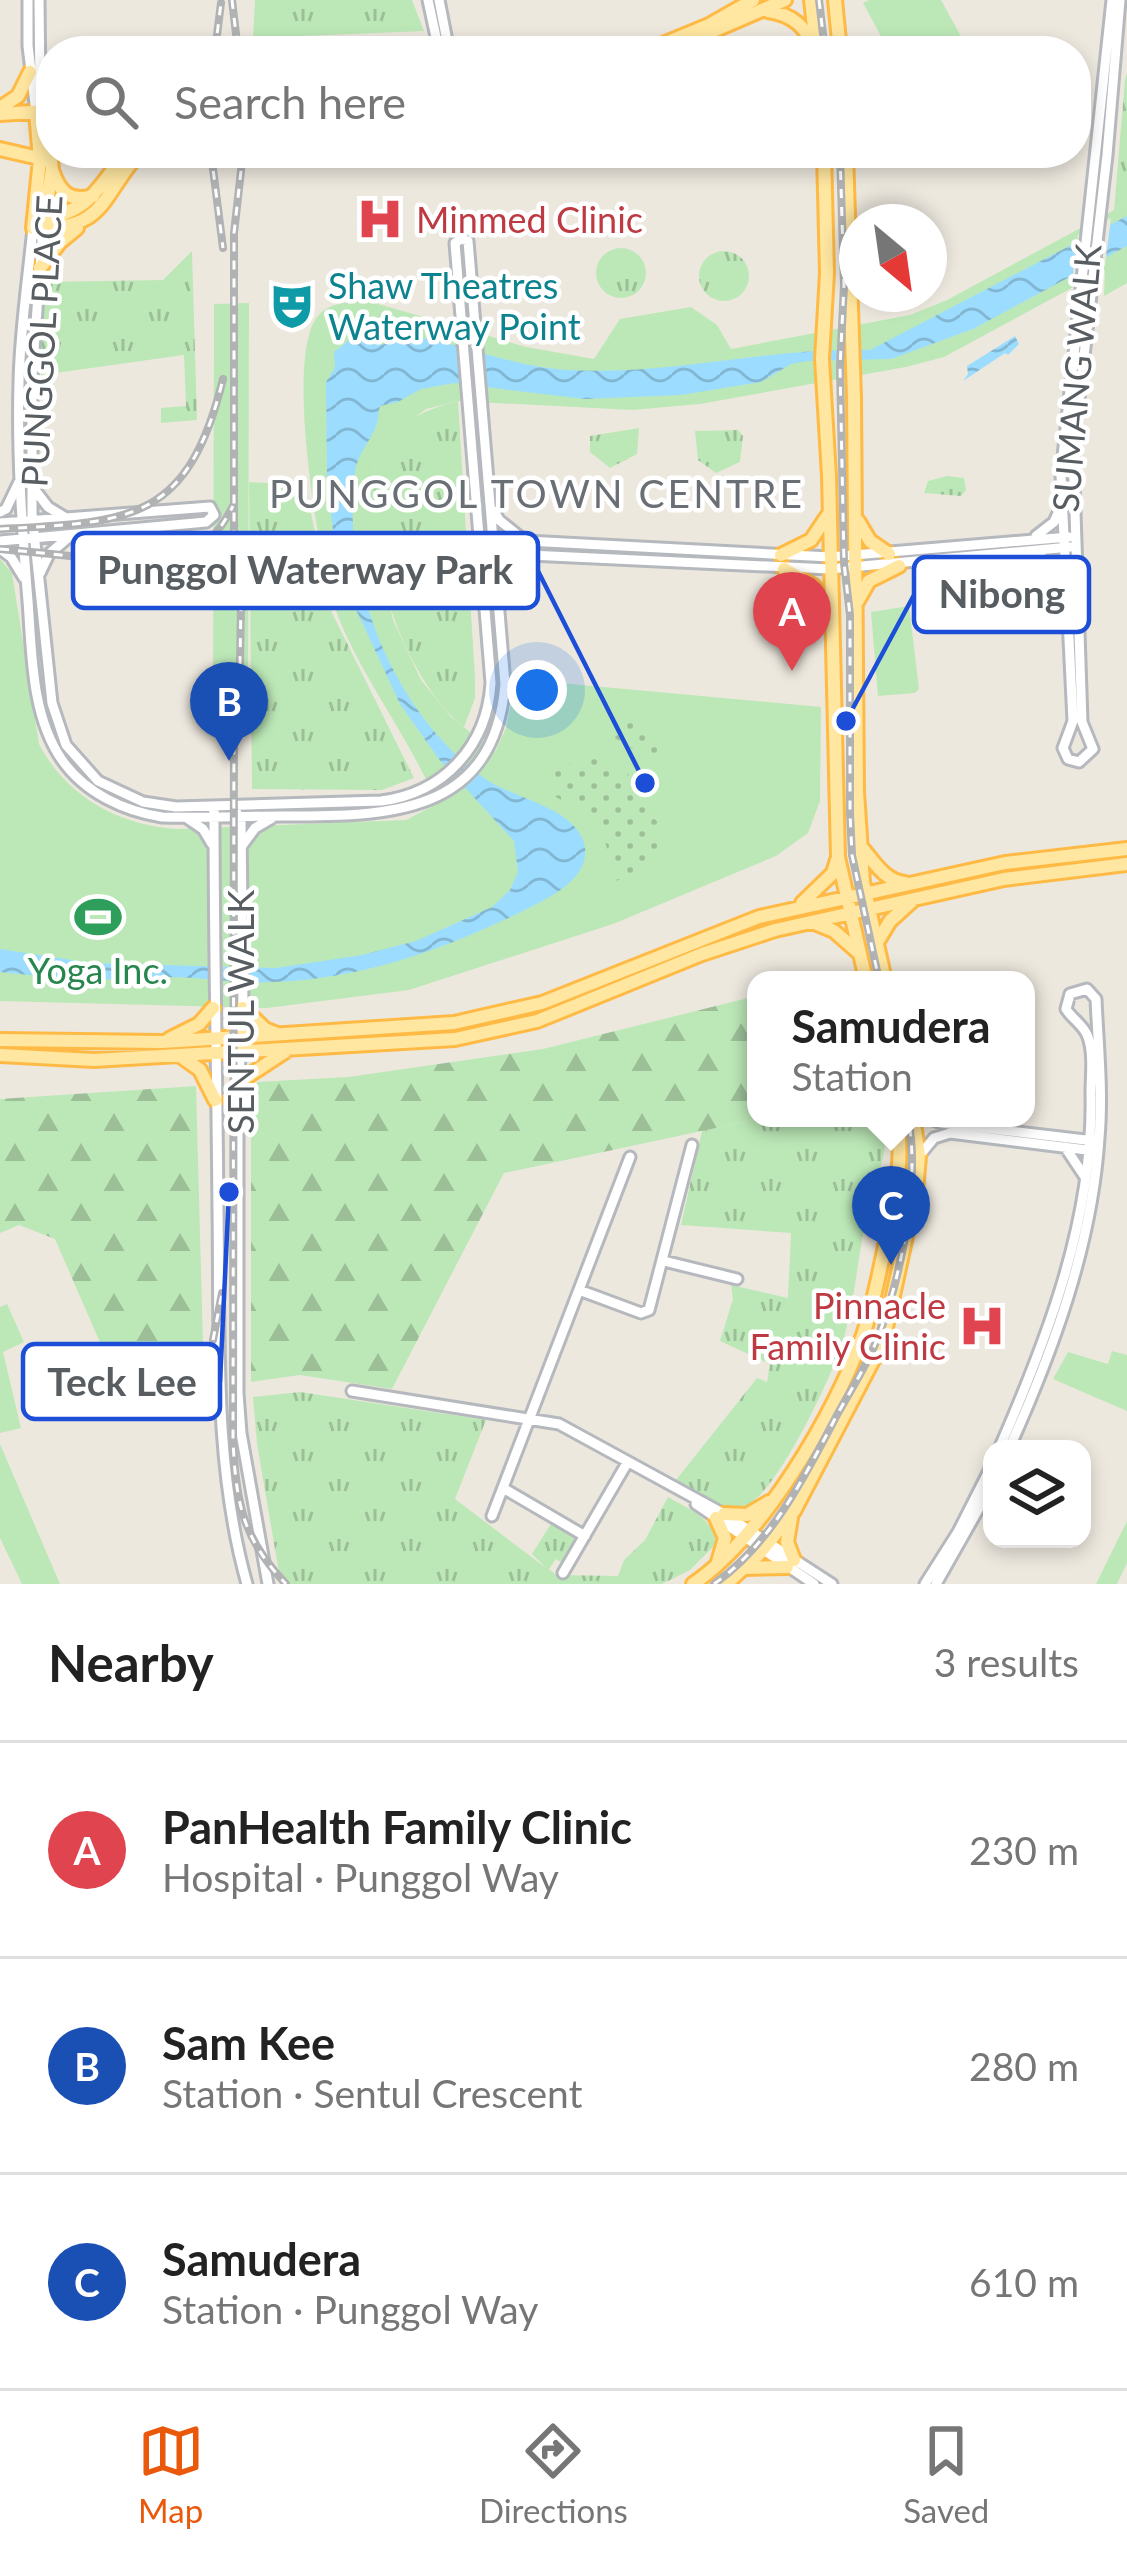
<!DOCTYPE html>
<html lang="en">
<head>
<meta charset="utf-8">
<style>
  :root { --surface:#fff; --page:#f6f6f6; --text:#222; --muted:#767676; --line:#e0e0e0; --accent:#ea580c }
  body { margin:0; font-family:Lato,sans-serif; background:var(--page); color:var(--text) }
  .controls { position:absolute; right:36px; bottom:36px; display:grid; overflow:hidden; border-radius:24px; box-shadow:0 6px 18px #0003 }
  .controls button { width:108px; height:108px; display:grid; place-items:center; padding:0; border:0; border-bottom:3px solid var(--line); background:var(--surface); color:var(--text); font:60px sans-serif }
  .compass { position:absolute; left:839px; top:204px; width:108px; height:108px; border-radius:50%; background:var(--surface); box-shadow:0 6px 18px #0003; rotate:151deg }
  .you { position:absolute; left:537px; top:690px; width:42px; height:42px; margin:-30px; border:9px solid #fff; border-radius:50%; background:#1a73e8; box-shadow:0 0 0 18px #1a73e833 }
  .badge { display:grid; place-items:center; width:78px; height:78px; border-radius:50%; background:var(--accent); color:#fff; font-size:39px; font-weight:700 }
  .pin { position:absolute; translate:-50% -99px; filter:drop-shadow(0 3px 6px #0008) }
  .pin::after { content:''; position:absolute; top:63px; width:42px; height:36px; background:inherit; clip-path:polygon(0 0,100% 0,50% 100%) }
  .popup { position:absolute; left:747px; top:971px; width:288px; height:156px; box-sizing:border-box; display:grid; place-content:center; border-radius:24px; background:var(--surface); filter:drop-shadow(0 3px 9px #0005); font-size:39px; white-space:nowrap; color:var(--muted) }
  .popup b { font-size:45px; color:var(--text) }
  .popup::after { content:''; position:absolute; left:50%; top:100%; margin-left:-24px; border:24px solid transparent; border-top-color:var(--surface) }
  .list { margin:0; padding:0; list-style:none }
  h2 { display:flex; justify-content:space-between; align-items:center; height:156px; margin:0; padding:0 48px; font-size:51px }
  h2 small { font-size:39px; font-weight:400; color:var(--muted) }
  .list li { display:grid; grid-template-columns:78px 1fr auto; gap:36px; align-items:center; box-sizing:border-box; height:216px; padding:0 48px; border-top:3px solid var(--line) }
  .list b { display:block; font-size:45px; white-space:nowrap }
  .list p { margin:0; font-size:39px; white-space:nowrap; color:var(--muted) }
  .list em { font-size:39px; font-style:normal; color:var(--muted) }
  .icon { flex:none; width:66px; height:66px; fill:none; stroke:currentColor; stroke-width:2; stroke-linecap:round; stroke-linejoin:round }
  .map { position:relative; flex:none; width:1127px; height:1584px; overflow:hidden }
  .search { position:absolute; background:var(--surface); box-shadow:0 6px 18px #0003; left:36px; right:36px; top:36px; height:132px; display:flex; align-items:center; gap:30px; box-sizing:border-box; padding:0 42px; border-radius:48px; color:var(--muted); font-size:45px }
  .sheet { height:804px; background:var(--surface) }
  nav { display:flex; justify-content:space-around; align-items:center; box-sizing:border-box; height:168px; border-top:3px solid var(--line); background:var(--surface); font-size:33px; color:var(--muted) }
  nav a { display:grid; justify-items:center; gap:6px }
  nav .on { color:var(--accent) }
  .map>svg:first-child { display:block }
  .grass { fill:url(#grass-tufts) }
  .forest { fill:url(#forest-firs) }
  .park { fill:#bce8b7 }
  .garden { fill:url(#garden-dots) }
  .water { fill:url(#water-waves) }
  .pier { fill:#ede8de }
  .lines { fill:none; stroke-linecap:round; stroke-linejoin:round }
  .minor-casing { stroke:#b5b8bd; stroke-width:15 }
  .major-casing { stroke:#ffba45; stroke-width:18 }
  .minor { stroke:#fff; stroke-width:9 }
  .major { stroke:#ffe7a1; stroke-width:12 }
  .rail-casing { stroke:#b1b2b3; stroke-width:8 }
  .rail { stroke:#fff; stroke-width:3; stroke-dasharray:9; stroke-linecap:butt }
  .labels { text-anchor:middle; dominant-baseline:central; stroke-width:9; stroke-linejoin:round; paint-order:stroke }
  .health-label { font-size:36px; fill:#be3a42; stroke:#fff; text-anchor:start }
  .culture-label { font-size:36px; fill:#0d838f; stroke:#fff; text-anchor:start }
  .street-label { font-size:36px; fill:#585d62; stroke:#fff }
  .leisure-label { font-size:36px; fill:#27864d; stroke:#fff }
  .neighbourhood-label { font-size:39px; letter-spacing:3px; fill:#696f74; stroke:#fff }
  .leader { fill:none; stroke:#1d4ed8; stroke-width:4.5 }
  .callout-dot { fill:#1d4ed8; stroke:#fff; stroke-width:4.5 }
  .callout { fill:#fff; stroke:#1d4ed8; stroke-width:4.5 }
  .callout-label { font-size:39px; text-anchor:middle; font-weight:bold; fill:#585d62 }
</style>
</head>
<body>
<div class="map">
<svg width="1127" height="1584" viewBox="0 0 1127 1584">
  <defs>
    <pattern id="grass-tufts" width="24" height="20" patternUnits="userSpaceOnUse" patternTransform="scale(3)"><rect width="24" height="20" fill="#bce8b7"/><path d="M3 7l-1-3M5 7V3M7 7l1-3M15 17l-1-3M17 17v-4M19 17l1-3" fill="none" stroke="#9cbf98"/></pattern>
    <pattern id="forest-firs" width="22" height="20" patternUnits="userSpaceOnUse" patternTransform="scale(3)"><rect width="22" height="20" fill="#bce8b7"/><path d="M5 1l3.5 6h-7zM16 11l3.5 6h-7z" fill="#9cbf98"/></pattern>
    <pattern id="garden-dots" width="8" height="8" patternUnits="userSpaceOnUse" patternTransform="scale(3)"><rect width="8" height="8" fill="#bce8b7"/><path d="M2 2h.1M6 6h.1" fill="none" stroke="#9cbf98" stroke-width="1.8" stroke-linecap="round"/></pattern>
    <pattern id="water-waves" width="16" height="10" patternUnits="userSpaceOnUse" patternTransform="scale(3)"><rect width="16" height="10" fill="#9cddff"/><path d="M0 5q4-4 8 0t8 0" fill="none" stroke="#82b6d2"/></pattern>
  </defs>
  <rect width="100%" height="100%" fill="#ede8de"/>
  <path class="grass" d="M 255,0 L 412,0 L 424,31 L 253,38 Z
    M 1127,73 L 1127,203 L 1114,210 L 1125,80 Z
    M596 273a25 25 0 1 1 50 0a25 25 0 1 1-50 0Z
    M 192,251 L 197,420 L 161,423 L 161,408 L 186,406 L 184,355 L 41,375 L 42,282 L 163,280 Z
    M699 276a25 25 0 1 1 50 0a25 25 0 1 1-50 0Z
    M 458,401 L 475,678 L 475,698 L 464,727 C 403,680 358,541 375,466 C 384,428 424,409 458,401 Z
    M 639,428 L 637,454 L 610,468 L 590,452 L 590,436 Z
    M 738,430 L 743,436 L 740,462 L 716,473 L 698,460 L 695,431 Z
    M 947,476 L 964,478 L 966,490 L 961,496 L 924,493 L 928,481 Z
    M 249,482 L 305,485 L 332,613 L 414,778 L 382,790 L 252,789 Z
    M 763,1118 L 886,1126 C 887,1159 874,1185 867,1216 C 857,1258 855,1303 842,1344 C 831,1378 775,1498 743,1507 C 718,1514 696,1492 676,1480 L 757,1378 L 767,1382 L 770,1364 L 720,1341 L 733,1299 L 731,1285 L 788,1298 L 791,1233 L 681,1225 L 702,1131 Z
    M 300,1392 L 486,1420 L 455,1499 L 546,1568 L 532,1554 L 552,1522 L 574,1534 L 577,1541 L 564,1564 L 556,1559 L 549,1569 L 556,1575 L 618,1576 L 624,1560 L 645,1540 L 668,1497 C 688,1509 717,1519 715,1545 L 690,1570 L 662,1584 L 281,1584 L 257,1444 L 253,1397 Z"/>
  <path class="forest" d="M 756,996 L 756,1118 L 763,1118 L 504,1173 L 392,1389 L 300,1375 L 251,1382 L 251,1136 L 257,1082 L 348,1077 L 543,1049 Z
    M 196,1086 L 203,1344 L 152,1394 L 125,1400 L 55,1239 L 19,1225 L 0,1233 L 0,1099 Z"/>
  <path class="park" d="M 869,0 L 941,0 L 969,51 L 889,51 L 863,3 Z
    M 1127,203 L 1127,283 L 1104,296 L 1105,270 L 944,357 L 906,367 L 700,404 L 632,410 L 458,401 L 426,409 L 393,434 L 375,464 L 373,523 L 393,620 L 421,680 L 451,717 L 495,752 L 506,728 L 516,679 L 821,707 L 820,801 L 808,833 L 776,856 L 613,924 L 409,990 L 267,1008 L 0,1001 L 0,559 L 12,573 L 39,744 C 66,796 118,825 176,829 L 406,820 L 437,804 C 411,739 358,673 335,608 C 318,556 285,359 317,317 C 329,302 350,302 368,301 L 526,347 L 594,359 L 620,319 L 691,307 L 717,325 L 731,349 L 910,315 L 947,300 Z
    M 249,303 L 248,698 L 213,699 L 214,304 Z
    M 909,606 L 919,689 L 915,693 L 878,696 L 871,612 Z
    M 7,1304 L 24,1342 L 3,1352 L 21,1428 L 0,1433 L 0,1307 Z
    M 1112,1351 L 1127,1355 L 1127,1411 L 1053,1379 L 1068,1352 L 1108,1364 Z
    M 0,1444 L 60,1584 L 22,1584 L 0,1538 Z
    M 1127,1521 L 1127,1563 L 1117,1584 L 1096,1584 Z"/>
  <path class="garden" d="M 622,715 L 670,745 L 658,765 L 610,735 Z
    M 601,756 L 627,772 L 638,798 L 659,824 L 664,838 L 636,875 L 615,881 C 605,829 599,820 552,795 L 555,764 L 579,765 Z"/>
  <path class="water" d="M 1127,216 L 1127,246 L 973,329 L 891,359 L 808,361 L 791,364 L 761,382 L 681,395 L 584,399 L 454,383 L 421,389 L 398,402 L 380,406 C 378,411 379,417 377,423 C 372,440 358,452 355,472 C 340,582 395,714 484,778 C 512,798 570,806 583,840 C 595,873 557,894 533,906 C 451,947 365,979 273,982 C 231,984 187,974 145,978 C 97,982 48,977 0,972 L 0,949 L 91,963 L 276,968 L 362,955 L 416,941 L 492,907 L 510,890 L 518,872 L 514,841 L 438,758 L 400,704 L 353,603 L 333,531 L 327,478 L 326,382 L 335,368 L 334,352 L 352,338 C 388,355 395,333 422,338 C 470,347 517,367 566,370 C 669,376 768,347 870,350 Z
    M 1015,336 L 1019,344 L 1008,355 L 1005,353 L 963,381 L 968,374 L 967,366 Z"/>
  <path class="pier" d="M 1111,218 L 1105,265 L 1072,282 L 1078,235 Z"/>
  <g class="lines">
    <defs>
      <path id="minor" d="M 28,0 L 28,46 L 36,112
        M 39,0 L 40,88 L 46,111
        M 428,0 L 439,51
        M 439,0 L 449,51
        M 1112,0 L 1061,475 L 1073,721 L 1063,748 L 1068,759 L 1079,762 L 1093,749 L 1082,722 L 1073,452 L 1107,155 L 1120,0
        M 33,228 C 28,279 20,331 19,382 C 17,456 22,528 28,601 C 32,653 31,715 62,760 C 85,793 124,811 162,817 C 202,818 242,816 282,816 C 386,816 494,817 505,684 L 468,241 L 461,239 L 455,243 L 491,683 C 487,746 444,793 381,801 L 176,807 L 143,802 L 98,781 L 66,745 L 52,703 L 32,514 L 32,377 L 43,228
        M 35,490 L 48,507 L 66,518
        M 494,511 L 499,520 L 524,540
        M 0,512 L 6,509 L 19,482
        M 0,523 L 210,507 L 214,515 L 206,522 L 0,541
        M 1036,536 L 1054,522 L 1060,509
        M 487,539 L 830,557 L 1069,537
        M 0,549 L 11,557 L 24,578
        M 1033,552 L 1049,562 L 1062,582
        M 488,553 L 829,569 L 1070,547
        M 40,573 L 49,554 L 70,536
        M 498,591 L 511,568 L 536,556
        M 214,811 C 214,945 217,1078 218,1212 C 220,1336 213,1464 247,1584
        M 236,811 L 241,822 L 243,1008 L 238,1089 L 238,1393 L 241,1433 L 268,1584
        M 187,818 L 203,829 L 212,844
        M 241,847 L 255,828 L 272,818
        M 929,1118 L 941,1123 L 1094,1141
        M 1065,1147 L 1085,1177
        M 919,1156 L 934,1138 L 950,1133 L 1095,1151
        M 664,1261 L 737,1279
        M 579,1290 L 641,1313 L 649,1310 L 692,1145
        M 352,1391 L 559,1424 L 724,1514 L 832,1584
        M 999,1449 C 1048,1337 1094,1217 1091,1093 C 1091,1076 1094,1054 1088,1037 C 1084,1025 1072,1019 1066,1009 L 1070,994 L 1087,989 L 1096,999 C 1098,1045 1103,1092 1099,1138 C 1092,1246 1053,1351 1009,1449
        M 503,1488 L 585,1536
        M 696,1504 L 814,1584
        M 492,1516 L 630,1157
        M 563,1573 L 627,1463
        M 925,1584 L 958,1532 L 992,1465
        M 936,1584 L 992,1485"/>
      <path id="major" d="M 811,0 L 816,44
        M 835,0 L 840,51
        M 768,11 C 794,15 803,26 817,48
        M 646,51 L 709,25 L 753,0
        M 667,51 L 785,0
        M 0,108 L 18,96 L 30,72
        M 36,112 L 40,159 L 33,228 C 106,230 100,198 139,153
        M 0,114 L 46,111 L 52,170 L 43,228
        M 0,149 L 43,159
        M 824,153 L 827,273 L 822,359 L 829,476 L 838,857 L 866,980
        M 846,153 L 854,398 L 857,792 L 863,882 L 885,980
        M 52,170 C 59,191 69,203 93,196
        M 41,218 C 88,214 99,187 125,153
        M 40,268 L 60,242 L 77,228
        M 858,521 L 870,541 L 889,554
        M 781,555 L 811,540 L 828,515
        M 784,569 L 814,586 L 828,611
        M 857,602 L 869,581 L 899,566
        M 862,848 C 875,863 885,881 905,883
        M 802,903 L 833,873 L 837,860
        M 812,922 L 834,931 L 859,953
        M 876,944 L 890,921 L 912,901
        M 243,1008 L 265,1029 L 275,1033
        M 169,1039 L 199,1024 L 213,1008
        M 0,1040 L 162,1042 L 454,1023 L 542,1003 L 759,917 L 1005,863 L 1127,849
        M 0,1055 L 94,1060 L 455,1039 L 537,1021 L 702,954 L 775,930 L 1004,879 L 1127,864
        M 179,1055 L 200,1070 L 215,1100
        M 238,1089 L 245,1078 L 286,1051
        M 724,1514 L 747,1515 L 769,1502
        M 716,1518 L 725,1538 L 718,1562
        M 791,1518 L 787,1542 L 794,1560
        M 745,1568 L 787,1567
        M 693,1584 C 762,1537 835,1414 863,1335 C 874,1303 880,1269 887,1236 C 895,1197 905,1158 896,1118
        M 726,1584 L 759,1554 L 794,1511 L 883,1341 L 916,1191 L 919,1156 L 913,1118"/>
    </defs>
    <use href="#minor" class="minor-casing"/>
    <use href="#major" class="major-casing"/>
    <use href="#minor" class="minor"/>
    <use href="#major" class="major"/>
    <defs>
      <path id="rail" d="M 232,0 L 238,51
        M 819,0 L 825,51
        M 215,51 L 221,3
        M 211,153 L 223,248
        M 243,153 L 234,233 L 234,540 L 241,604 L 240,663 L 234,691 L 233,1441 C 236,1502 242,1538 286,1584
        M 840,153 L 844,285 L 840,367 L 844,563 L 850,615 L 850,813 L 852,855 L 879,980
        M 0,529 C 131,522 188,522 223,379
        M 0,549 C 32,552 63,555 95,559 C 157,565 201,570 233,506
        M 213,1340 L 222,1293
        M 714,1584 C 772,1543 805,1476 837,1415 C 850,1391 866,1367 876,1342 C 900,1283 921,1181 908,1118"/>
    </defs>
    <use href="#rail" class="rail-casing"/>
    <use href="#rail" class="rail"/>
  </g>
  <defs>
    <symbol id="hospital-bare" viewBox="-9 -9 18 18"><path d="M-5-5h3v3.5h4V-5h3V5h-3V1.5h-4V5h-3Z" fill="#e0444e" stroke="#fff" stroke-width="2.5" paint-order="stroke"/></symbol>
    <symbol id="theatre-bare" viewBox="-9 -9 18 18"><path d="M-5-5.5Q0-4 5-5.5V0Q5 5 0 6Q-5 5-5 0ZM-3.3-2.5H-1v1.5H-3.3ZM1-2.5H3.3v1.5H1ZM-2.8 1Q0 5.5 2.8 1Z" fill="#0f9aa8" stroke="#fff" stroke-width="2.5" paint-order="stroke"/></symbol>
    <symbol id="stadium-bare" viewBox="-9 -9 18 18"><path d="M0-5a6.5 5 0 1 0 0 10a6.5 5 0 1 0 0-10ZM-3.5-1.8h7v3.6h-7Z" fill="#2e9e5b" stroke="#fff" stroke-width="2.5" paint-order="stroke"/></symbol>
  </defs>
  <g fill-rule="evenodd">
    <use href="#hospital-bare" x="347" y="186" width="66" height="66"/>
    <use href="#theatre-bare" x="259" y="273" width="66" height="66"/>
    <use href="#stadium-bare" x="65" y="884" width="66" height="66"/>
    <use href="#hospital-bare" x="949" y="1293" width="66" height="66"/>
  </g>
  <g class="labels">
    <g class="health-label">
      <text x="416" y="219">Minmed Clinic</text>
      <text x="946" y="1305" text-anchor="end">Pinnacle<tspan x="946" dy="41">Family Clinic</tspan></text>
    </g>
    <g class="culture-label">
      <text x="328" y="285">Shaw Theatres<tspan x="328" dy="41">Waterway Point</tspan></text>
    </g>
    <g class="street-label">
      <text transform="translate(41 341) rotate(-87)">PUNGGOL PLACE</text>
      <text transform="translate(1076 378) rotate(-85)">SUMANG WALK</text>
      <text transform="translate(240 1012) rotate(-90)">SENTUL WALK</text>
    </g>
    <g class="leisure-label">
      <text x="98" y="970">Yoga Inc.</text>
    </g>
    <g class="neighbourhood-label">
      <text x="537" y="493">PUNGGOL TOWN CENTRE</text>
    </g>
  </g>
  <path class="leader" d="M645 783L538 571M846 721L914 595M229 1192L220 1382"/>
  <g class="callout-dot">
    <circle cx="645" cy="783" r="12"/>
    <circle cx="846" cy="721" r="12"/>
    <circle cx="229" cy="1192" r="12"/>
  </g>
  <g class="callout">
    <rect x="73" y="533" width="465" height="75" rx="12"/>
    <rect x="914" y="557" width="175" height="75" rx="12"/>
    <rect x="23" y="1344" width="197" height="75" rx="12"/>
  </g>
  <g class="callout-label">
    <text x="305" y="584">Punggol Waterway Park</text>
    <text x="1002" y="608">Nibong</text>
    <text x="122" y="1396">Teck Lee</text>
  </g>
</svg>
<div class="controls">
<button><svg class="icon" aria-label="layers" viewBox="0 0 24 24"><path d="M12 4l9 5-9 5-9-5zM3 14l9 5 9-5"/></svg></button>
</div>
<svg class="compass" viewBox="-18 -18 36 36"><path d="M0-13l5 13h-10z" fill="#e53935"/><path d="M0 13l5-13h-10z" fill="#767676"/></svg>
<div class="you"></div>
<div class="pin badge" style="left:792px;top:671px;background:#e0444e">A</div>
<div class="pin badge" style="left:229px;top:761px;background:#1a4fb4">B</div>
<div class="pin badge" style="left:891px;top:1265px;background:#1a4fb4">C</div>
<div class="popup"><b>Samudera</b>Station</div>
<div class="search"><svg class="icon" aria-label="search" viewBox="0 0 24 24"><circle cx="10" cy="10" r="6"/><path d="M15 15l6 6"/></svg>Search here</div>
</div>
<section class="sheet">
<h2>Nearby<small>3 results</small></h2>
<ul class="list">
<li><span class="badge" style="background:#e0444e">A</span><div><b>PanHealth Family Clinic</b><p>Hospital · Punggol Way</p></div><em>230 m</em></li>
<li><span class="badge" style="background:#1a4fb4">B</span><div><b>Sam Kee</b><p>Station · Sentul Crescent</p></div><em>280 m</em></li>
<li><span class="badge" style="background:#1a4fb4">C</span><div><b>Samudera</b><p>Station · Punggol Way</p></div><em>610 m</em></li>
</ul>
</section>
<nav>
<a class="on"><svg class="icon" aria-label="map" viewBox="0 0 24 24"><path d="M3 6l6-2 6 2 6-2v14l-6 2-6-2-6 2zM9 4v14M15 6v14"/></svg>Map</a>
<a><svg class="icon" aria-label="directions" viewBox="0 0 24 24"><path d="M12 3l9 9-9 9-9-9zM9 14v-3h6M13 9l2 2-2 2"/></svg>Directions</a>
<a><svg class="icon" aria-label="saved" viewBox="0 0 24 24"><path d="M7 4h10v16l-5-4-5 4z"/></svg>Saved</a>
</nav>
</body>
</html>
